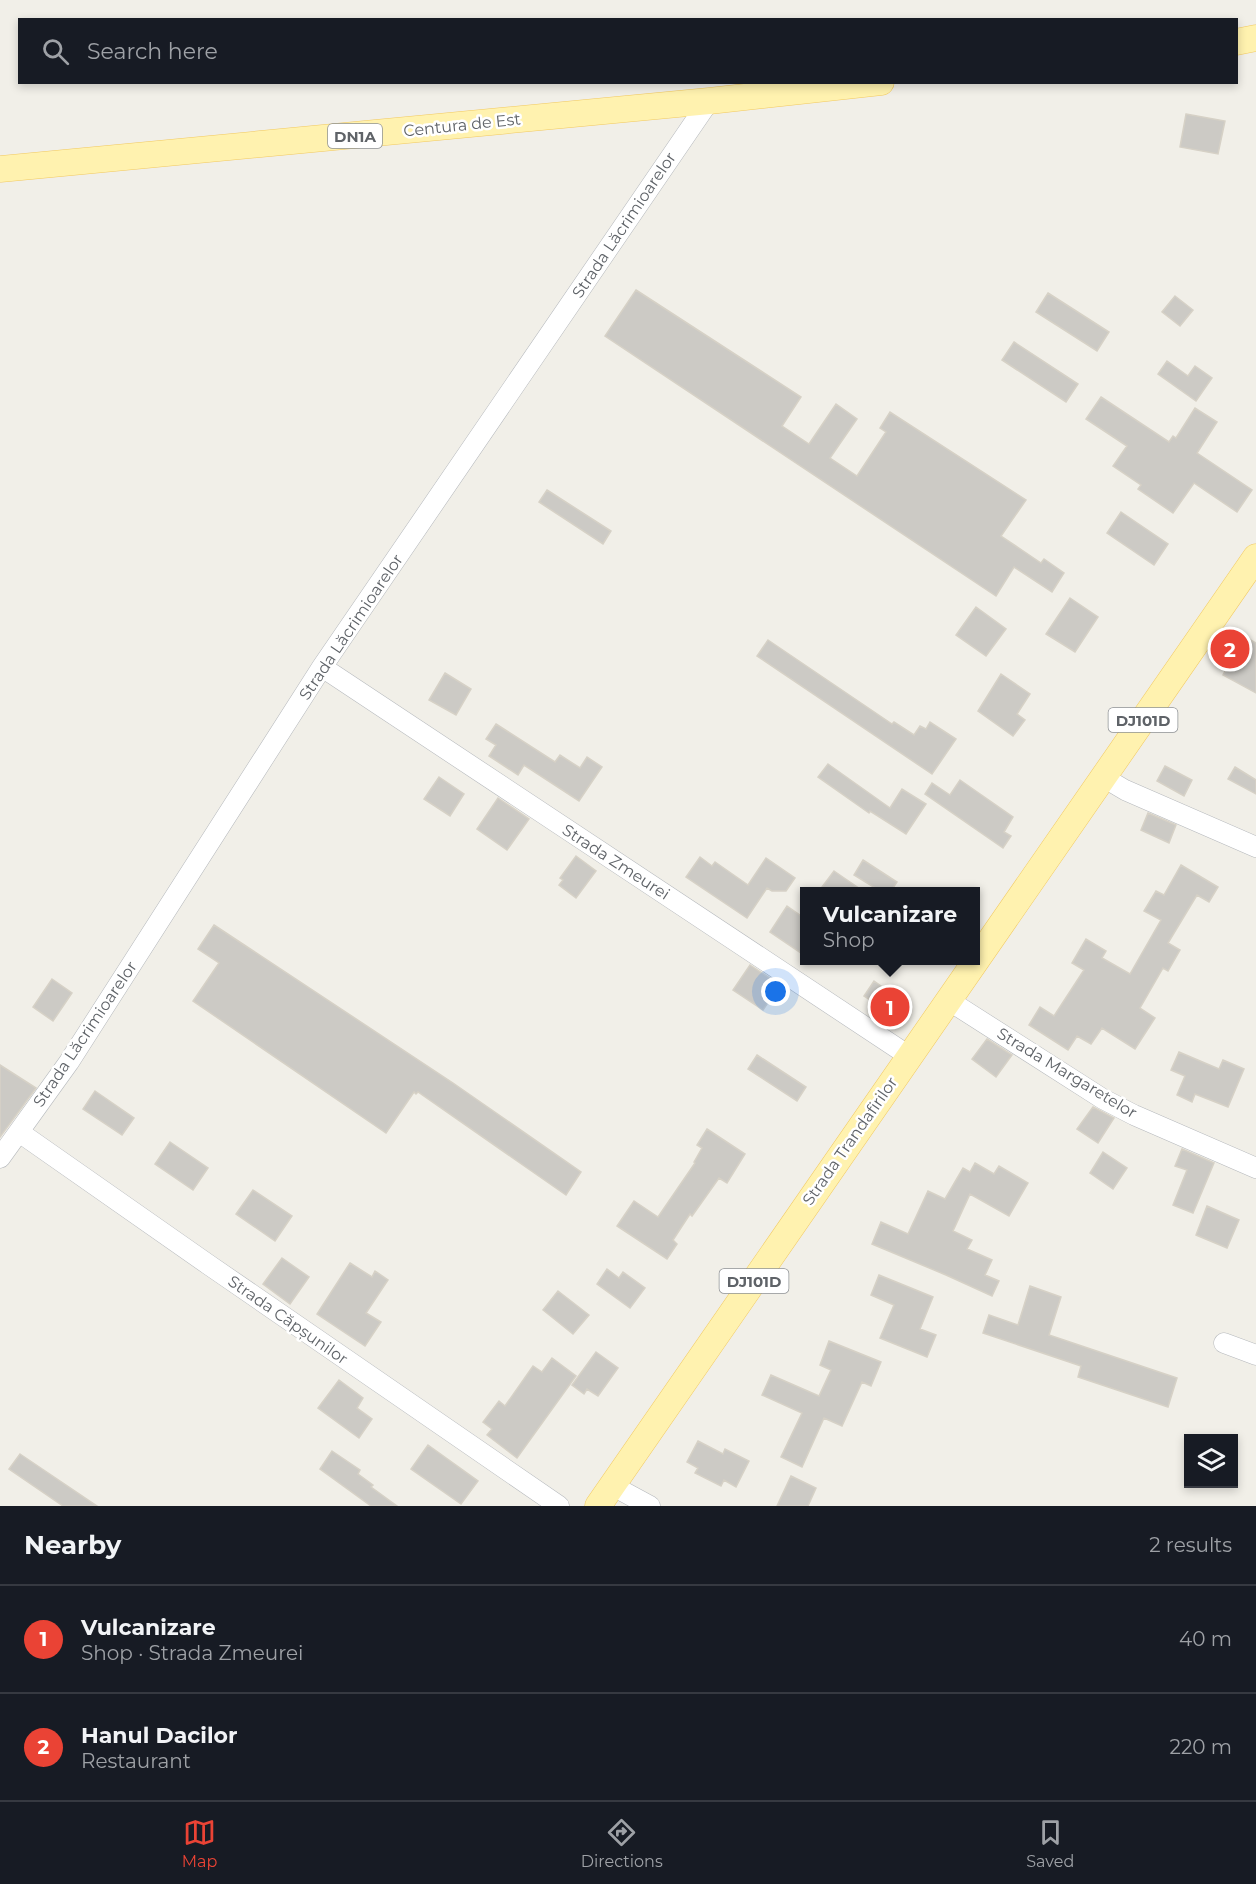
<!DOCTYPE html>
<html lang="en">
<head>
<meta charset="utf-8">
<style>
  :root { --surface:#171b24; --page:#20242c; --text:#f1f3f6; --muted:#9ea1a6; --line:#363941; --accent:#ea4335 }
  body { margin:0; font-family:Montserrat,sans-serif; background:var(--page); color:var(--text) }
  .controls { position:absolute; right:18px; bottom:18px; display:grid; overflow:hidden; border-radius:0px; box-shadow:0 3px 9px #0003 }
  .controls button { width:54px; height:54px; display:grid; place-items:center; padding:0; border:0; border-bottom:2px solid var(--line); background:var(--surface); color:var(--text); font:30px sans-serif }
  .you { position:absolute; left:776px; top:992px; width:21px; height:21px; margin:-15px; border:4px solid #fff; border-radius:50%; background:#1a73e8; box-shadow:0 0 0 9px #1a73e833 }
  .badge { display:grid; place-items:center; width:39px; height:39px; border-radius:50%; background:var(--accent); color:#fff; font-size:20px; font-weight:700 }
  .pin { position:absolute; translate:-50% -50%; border:3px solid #fff; box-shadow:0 2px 6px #0006 }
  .popup { position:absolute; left:800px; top:887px; width:180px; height:78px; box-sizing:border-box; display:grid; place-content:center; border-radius:0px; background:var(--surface); filter:drop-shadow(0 2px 4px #0005); font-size:20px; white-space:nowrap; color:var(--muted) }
  .popup b { font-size:22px; color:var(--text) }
  .popup::after { content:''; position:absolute; left:50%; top:100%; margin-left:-12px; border:12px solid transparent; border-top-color:var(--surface) }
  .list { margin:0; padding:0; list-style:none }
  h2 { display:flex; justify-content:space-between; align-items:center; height:78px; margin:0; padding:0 24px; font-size:26px }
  h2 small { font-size:20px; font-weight:400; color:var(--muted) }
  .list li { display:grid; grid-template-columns:39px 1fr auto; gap:18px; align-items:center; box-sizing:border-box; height:108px; padding:0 24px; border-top:2px solid var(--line) }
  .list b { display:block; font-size:22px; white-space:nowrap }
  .list p { margin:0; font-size:20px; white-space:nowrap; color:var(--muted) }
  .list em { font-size:20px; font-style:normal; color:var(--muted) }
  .icon { flex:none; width:33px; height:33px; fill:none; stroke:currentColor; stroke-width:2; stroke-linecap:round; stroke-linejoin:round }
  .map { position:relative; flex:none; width:1256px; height:1506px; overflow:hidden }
  .search { position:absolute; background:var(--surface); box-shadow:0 3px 9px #0003; left:18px; right:18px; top:18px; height:66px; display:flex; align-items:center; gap:15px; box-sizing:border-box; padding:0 21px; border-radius:0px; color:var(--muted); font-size:22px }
  .sheet { height:294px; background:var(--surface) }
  nav { display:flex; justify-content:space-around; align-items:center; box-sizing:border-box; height:84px; border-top:2px solid var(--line); background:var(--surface); font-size:16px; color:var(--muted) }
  nav a { display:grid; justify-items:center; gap:3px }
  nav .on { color:var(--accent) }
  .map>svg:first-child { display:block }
  .building { fill:#cccac5; stroke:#d6d1c6; stroke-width:1.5 }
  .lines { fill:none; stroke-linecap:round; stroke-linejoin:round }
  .minor-casing { stroke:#b5b8bc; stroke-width:21 }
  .major-casing { stroke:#f2c960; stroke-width:27 }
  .minor { stroke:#fff; stroke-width:20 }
  .major { stroke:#fff2af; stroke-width:26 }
  .labels { text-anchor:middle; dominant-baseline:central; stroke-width:5; stroke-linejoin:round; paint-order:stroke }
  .shield { fill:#fff; stroke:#8f9295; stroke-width:1.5 }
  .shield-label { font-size:15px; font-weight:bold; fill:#5f6368 }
  .street-label { font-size:16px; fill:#5f6368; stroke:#fff }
</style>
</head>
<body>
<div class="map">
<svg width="1256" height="1506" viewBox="0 0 1256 1506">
  <rect width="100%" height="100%" fill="#f1efe8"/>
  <path class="building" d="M 1186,114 L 1225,121 L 1218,154 L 1180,147 Z
    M 636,290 L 801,397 L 782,426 L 809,444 L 836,404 L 857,419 L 830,458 L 857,476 L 886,432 L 880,428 L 890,412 L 1026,500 L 1001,536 L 1041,563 L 1044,559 L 1064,573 L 1052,592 L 1014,567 L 996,596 L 605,336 Z
    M 1048,293 L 1109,332 L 1097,351 L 1036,312 Z
    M 1175,296 L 1193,310 L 1180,326 L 1162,312 Z
    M 1014,342 L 1078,384 L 1066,402 L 1002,360 Z
    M 1167,361 L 1188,376 L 1195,366 L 1212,378 L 1196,401 L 1158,374 Z
    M 1101,397 L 1169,442 L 1173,436 L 1176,438 L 1195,408 L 1217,422 L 1197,453 L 1252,490 L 1237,512 L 1194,483 L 1173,513 L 1138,489 L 1141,485 L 1113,466 L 1127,446 L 1086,419 Z
    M 547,490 L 611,531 L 603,544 L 539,502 Z
    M 1121,512 L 1168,544 L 1154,565 L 1107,533 Z
    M 1070,598 L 1098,617 L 1075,652 L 1046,634 Z
    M 976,607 L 1006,629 L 986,656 L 956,635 Z
    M 1244,636 L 1256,643 L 1256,693 L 1223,675 Z
    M 768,640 L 892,724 L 894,722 L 914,735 L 920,726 L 926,729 L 930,722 L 956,739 L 932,774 L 757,656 Z
    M 445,673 L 471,689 L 456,715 L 429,700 Z
    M 1001,674 L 1030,694 L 1017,714 L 1025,720 L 1013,736 L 978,711 Z
    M 496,724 L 555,762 L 560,755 L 580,768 L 587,757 L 602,767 L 579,801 L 524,765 L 518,775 L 489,756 L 496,745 L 486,739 Z
    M 828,764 L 890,808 L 902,789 L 926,804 L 906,834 L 870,811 L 869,813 L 818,777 Z
    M 1165,766 L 1192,780 L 1184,796 L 1157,781 Z
    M 1235,767 L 1256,780 L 1256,794 L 1228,779 Z
    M 439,777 L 464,794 L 450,816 L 424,799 Z
    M 960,780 L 1013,817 L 1004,832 L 1011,836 L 1003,848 L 925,794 L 932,783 L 950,795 Z
    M 498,798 L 529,819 L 507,850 L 477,829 Z
    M 1148,813 L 1176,825 L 1169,843 L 1141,830 Z
    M 576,856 L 596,871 L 576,898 L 559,885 L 563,880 L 560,878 Z
    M 700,857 L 712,866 L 715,862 L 748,885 L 766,858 L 795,878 L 786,891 L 772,891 L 767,888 L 747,918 L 686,877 Z
    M 863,860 L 897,882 L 891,891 L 880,891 L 854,875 Z
    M 1181,865 L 1218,887 L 1209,902 L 1197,895 L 1168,943 L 1180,950 L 1168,971 L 1163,968 L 1140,1008 L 1155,1018 L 1135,1049 L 1102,1028 L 1091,1044 L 1077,1036 L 1068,1050 L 1029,1025 L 1040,1007 L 1054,1016 L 1084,970 L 1072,963 L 1086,939 L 1106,951 L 1102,958 L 1130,974 L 1161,920 L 1144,911 L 1156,891 L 1164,895 Z
    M 834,871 L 863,891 L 819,891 Z
    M 787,906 L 804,918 L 804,955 L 770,932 Z
    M 214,925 L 453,1083 L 581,1172 L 566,1195 L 418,1092 L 416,1094 L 414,1092 L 386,1133 L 193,1001 L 219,963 L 198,949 Z
    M 750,965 L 780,985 L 763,1010 L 733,990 Z
    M 52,979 L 72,993 L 53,1021 L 33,1007 Z
    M 874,981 L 891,993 L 881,1007 L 864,996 Z
    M 987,1039 L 1012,1055 L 996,1077 L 972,1059 Z
    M 1179,1052 L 1219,1069 L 1223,1060 L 1244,1069 L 1228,1107 L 1195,1094 L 1192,1102 L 1177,1095 L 1185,1076 L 1171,1070 Z
    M 757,1055 L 806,1087 L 797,1101 L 748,1069 Z
    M 0,1065 L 36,1088 L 0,1137 Z
    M 95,1091 L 134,1118 L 122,1135 L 83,1109 Z
    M 1093,1107 L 1114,1118 L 1098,1143 L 1077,1129 Z
    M 707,1129 L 745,1154 L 727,1183 L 719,1178 L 692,1216 L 690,1214 L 673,1240 L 677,1244 L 667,1259 L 617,1226 L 634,1201 L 658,1217 L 695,1163 L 694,1162 L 702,1148 L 697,1145 Z
    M 170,1142 L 208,1168 L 193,1190 L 155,1164 Z
    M 1182,1149 L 1214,1163 L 1193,1213 L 1173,1205 L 1187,1170 L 1175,1166 Z
    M 1103,1152 L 1127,1168 L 1113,1189 L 1090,1173 Z
    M 975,1163 L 994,1174 L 999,1166 L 1028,1183 L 1009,1216 L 970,1194 L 953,1231 L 972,1240 L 967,1249 L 992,1260 L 985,1275 L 999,1281 L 992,1296 L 946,1275 L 872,1244 L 881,1222 L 908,1234 L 928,1191 L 945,1199 L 963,1168 L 970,1172 Z
    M 253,1190 L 292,1216 L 275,1241 L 236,1214 Z
    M 1207,1206 L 1239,1220 L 1227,1248 L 1196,1235 Z
    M 282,1258 L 309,1277 L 290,1304 L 263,1284 Z
    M 350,1263 L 372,1277 L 375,1271 L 388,1280 L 366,1313 L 381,1322 L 365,1346 L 317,1314 Z
    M 607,1269 L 619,1278 L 623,1272 L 645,1288 L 630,1308 L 597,1284 Z
    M 879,1275 L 933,1297 L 920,1329 L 936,1335 L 927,1357 L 880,1338 L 894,1305 L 871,1295 Z
    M 1030,1286 L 1061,1297 L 1049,1335 L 1177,1378 L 1168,1407 L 1078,1377 L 1081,1366 L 983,1333 L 989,1315 L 1018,1325 Z
    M 558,1291 L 589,1315 L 573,1334 L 543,1310 Z
    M 829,1341 L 881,1362 L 871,1386 L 862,1382 L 842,1426 L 824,1418 L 802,1467 L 781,1457 L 802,1413 L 762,1395 L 771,1375 L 819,1396 L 831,1370 L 820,1365 Z
    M 596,1352 L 618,1368 L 598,1396 L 587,1389 L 584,1394 L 572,1385 Z
    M 552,1358 L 576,1376 L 517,1458 L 487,1435 L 492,1429 L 483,1422 L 499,1401 L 505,1406 L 533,1366 L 542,1372 Z
    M 339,1380 L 363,1398 L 357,1408 L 372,1419 L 359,1438 L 318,1408 Z
    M 698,1441 L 723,1454 L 725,1449 L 749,1461 L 736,1487 L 724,1480 L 721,1486 L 695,1473 L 698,1468 L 687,1462 Z
    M 428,1445 L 478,1481 L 461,1504 L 411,1469 Z
    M 332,1451 L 360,1470 L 358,1474 L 373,1485 L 371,1487 L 397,1506 L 371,1506 L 320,1469 Z
    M 20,1454 L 97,1506 L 63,1506 L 9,1469 Z
    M 791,1476 L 816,1488 L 808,1506 L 777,1506 Z"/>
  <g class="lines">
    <defs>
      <path id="minor" d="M 322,667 L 909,1056
        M 1103,777 L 1125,790 L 1256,847
        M 948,1000 L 1103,1099 L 1134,1115 L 1256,1168
        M 19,1132 L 209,1265 L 559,1506
        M 0,1158 L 69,1062 L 322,667 L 709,101
        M 1224,1343 L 1256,1355
        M 613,1486 L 650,1506"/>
      <path id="major" d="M 1236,42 L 1256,38
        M 0,169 L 709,101 L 881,82
        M 598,1506 L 1256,557"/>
    </defs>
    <use href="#minor" class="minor-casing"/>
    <use href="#major" class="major-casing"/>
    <use href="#minor" class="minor"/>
    <use href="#major" class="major"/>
  </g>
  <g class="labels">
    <g class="shield">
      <rect x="328" y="124" width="54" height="24" rx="4.5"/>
      <rect x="1108.5" y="708" width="69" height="24" rx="4.5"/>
      <rect x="719.5" y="1269" width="69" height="24" rx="4.5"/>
    </g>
    <g class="shield-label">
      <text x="355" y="136">DN1A</text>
      <text x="1143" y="720">DJ101D</text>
      <text x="754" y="1281">DJ101D</text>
    </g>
    <g class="street-label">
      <text transform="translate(462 125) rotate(-6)">Centura de Est</text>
      <text transform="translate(624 225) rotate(-56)">Strada Lăcrimioarelor</text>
      <text transform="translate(351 627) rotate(-56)">Strada Lăcrimioarelor</text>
      <text transform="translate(616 862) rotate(33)">Strada Zmeurei</text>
      <text transform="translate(85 1034) rotate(-56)">Strada Lăcrimioarelor</text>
      <text transform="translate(1067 1073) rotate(31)">Strada Margaretelor</text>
      <text transform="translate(850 1141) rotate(-55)">Strada Trandafirilor</text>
      <text transform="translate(288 1320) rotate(35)">Strada Căpșunilor</text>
    </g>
  </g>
</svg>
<div class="controls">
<button><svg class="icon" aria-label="layers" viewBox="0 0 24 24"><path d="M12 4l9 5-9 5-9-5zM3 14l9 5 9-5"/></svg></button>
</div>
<div class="you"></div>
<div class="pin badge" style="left:890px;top:1007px">1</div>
<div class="popup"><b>Vulcanizare</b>Shop</div>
<div class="pin badge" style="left:1230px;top:649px">2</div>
<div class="search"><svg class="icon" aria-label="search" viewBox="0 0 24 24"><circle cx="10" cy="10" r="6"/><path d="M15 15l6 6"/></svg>Search here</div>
</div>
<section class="sheet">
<h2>Nearby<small>2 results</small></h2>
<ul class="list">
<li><span class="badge">1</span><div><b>Vulcanizare</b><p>Shop · Strada Zmeurei</p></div><em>40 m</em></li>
<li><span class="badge">2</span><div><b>Hanul Dacilor</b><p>Restaurant</p></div><em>220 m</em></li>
</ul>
</section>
<nav>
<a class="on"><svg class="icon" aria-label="map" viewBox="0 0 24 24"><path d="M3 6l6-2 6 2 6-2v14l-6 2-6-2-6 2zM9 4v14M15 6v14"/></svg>Map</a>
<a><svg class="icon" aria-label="directions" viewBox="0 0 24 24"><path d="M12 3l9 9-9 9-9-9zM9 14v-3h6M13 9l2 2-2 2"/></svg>Directions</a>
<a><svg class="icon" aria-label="saved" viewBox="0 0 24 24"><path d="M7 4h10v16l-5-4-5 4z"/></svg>Saved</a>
</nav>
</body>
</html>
